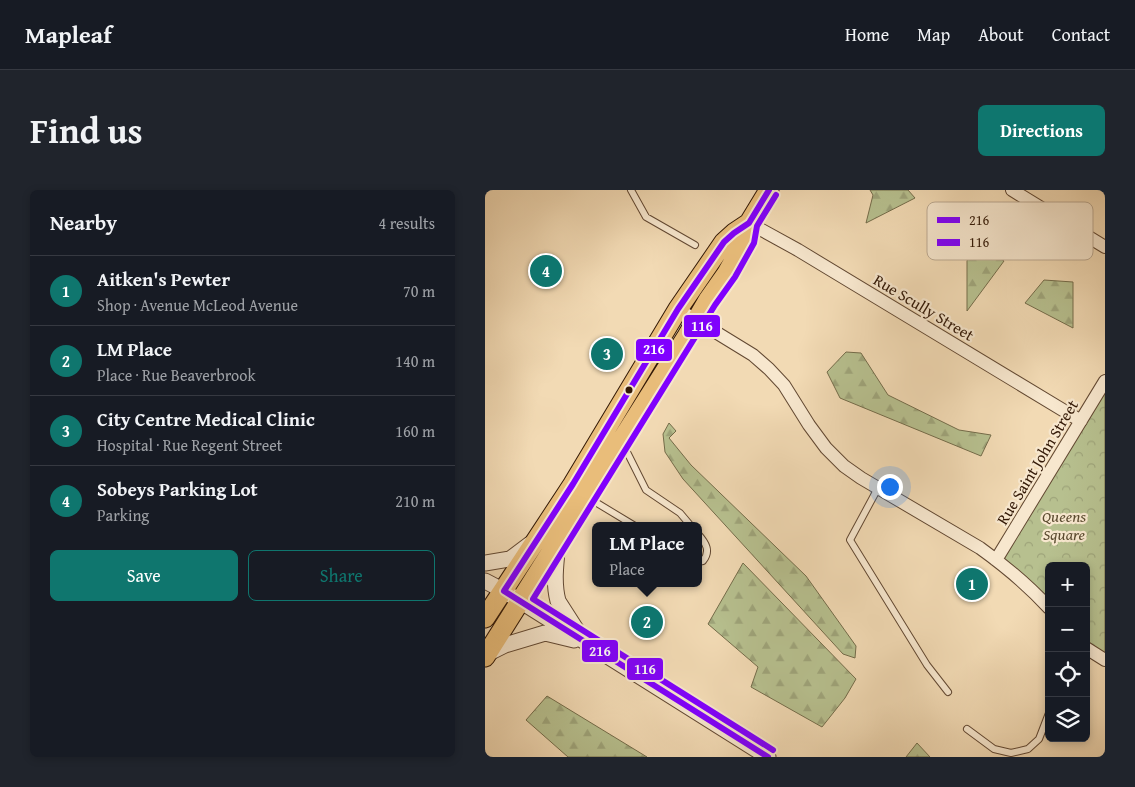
<!DOCTYPE html>
<html lang="en">
<head>
<meta charset="utf-8">
<style>
  :root { --surface:#171b24; --page:#20242c; --text:#f1f3f6; --muted:#9ea1a6; --line:#363941; --accent:#0f766e }
  body { margin:0; font-family:"Gentium Book Plus",serif; background:var(--page); color:var(--text) }
  .controls { position:absolute; right:15px; bottom:15px; display:grid; overflow:hidden; border-radius:8px; box-shadow:0 2px 8px #0003 }
  .controls button { width:45px; height:45px; display:grid; place-items:center; padding:0; border:0; border-bottom:1px solid var(--line); background:var(--surface); color:var(--text); font:25px sans-serif }
  .you { position:absolute; left:404px; top:296px; width:18px; height:18px; margin:-12px; border:4px solid #fff; border-radius:50%; background:#1a73e8; box-shadow:0 0 0 8px #1a73e833 }
  .badge { display:grid; place-items:center; width:32px; height:32px; border-radius:50%; background:var(--accent); color:#fff; font-size:16px; font-weight:700 }
  .pin { position:absolute; translate:-50% -50%; border:2px solid #fff; box-shadow:0 1px 5px #0006 }
  .popup { position:absolute; left:107px; top:332px; width:110px; height:65px; box-sizing:border-box; display:grid; place-content:center; border-radius:8px; background:var(--surface); filter:drop-shadow(0 1px 4px #0005); font-size:16px; white-space:nowrap; color:var(--muted) }
  .popup b { font-size:19px; color:var(--text) }
  .popup::after { content:''; position:absolute; left:50%; top:100%; margin-left:-10px; border:10px solid transparent; border-top-color:var(--surface) }
  .list { margin:0; padding:0; list-style:none }
  h2 { display:flex; justify-content:space-between; align-items:center; height:65px; margin:0; padding:0 20px; font-size:21px }
  h2 small { font-size:16px; font-weight:400; color:var(--muted) }
  .list li { display:grid; grid-template-columns:32px 1fr auto; gap:15px; align-items:center; box-sizing:border-box; height:70px; padding:0 20px; border-top:1px solid var(--line) }
  .list b { display:block; font-size:19px; white-space:nowrap }
  .list p { margin:0; font-size:16px; white-space:nowrap; color:var(--muted) }
  .list em { font-size:16px; font-style:normal; color:var(--muted) }
  .actions { display:flex; gap:10px; padding:15px 20px }
  .actions a { flex:1; padding:11px 0; border:1px solid var(--accent); border-radius:8px; text-align:center; font-size:18px; color:var(--accent) }
  .actions .main { background:var(--accent); color:#fff }
  .icon { flex:none; width:28px; height:28px; fill:none; stroke:currentColor; stroke-width:2; stroke-linecap:round; stroke-linejoin:round }
  .map { position:relative; flex:none; width:620px; height:567px; overflow:hidden; border-radius:8px }
  header { display:flex; align-items:center; gap:30px; box-sizing:border-box; height:70px; padding:0 25px; background:var(--surface); border-bottom:1px solid var(--line) }
  header strong { font-size:24px }
  nav { display:flex; gap:28px; margin-inline-start:auto; font-size:18px }
  .intro { display:flex; align-items:center; justify-content:space-between; box-sizing:border-box; height:120px; padding:0 30px }
  h1 { margin:0; font-size:35px }
  .button { padding:12px 22px; border-radius:8px; background:var(--accent); color:#fff; font-size:18px; font-weight:700 }
  main { display:flex; gap:30px; padding:0 30px }
  aside { flex:1; background:var(--surface); border-radius:8px; box-shadow:0 2px 8px #0003 }
  .map>svg:first-child { display:block }
  .forest { fill:url(#forest-firs); stroke:#746c4a }
  .park { fill:url(#park-crowns); stroke:#746c4a }
  .lines { fill:none; stroke-linecap:round; stroke-linejoin:round }
  .service-casing { stroke:#624832; stroke-width:8 }
  .minor-casing { stroke:#624832; stroke-width:14 }
  .tertiary-casing { stroke:#624832; stroke-width:17 }
  .primary-casing { stroke:#321806; stroke-width:21 }
  .service { stroke:#f7e7ce; stroke-width:6 }
  .minor { stroke:#f7e7ce; stroke-width:12 }
  .tertiary { stroke:#f7e7ce; stroke-width:15 }
  .primary { stroke:#e9bd7a; stroke-width:19 }
  .bus-1-casing { stroke:#f7e7ce; stroke-width:10 }
  .bus-2-casing { stroke:#f7e7ce; stroke-width:10 }
  .bus-1 { stroke:#8000ff; stroke-width:6 }
  .bus-2 { stroke:#8000ff; stroke-width:6 }
  .bus-dot { fill:#321806; stroke:#f7e7ce; stroke-width:2 }
  .labels { text-anchor:middle; dominant-baseline:central; stroke-width:4.5; stroke-linejoin:round; paint-order:stroke }
  .street-label { font-size:16px; fill:#321806; stroke:#f7e7ce }
  .park-label { font-size:16px; font-style:italic; fill:#5a4a2f; stroke:#f7e7ce }
  .key { fill:#f7e7ce; stroke:#bca992; stroke-width:1 }
  .key-label { font-size:14px; fill:#321806 }
  .line-badge { stroke:#f7e7ce; stroke-width:2 }
  .badge-label { font-size:14px; text-anchor:middle; font-weight:bold; fill:#fff }
</style>
</head>
<body>
<header>
<strong>Mapleaf</strong>
<nav><a>Home</a><a>Map</a><a>About</a><a>Contact</a></nav>
</header>
<div class="intro"><h1>Find us</h1><a class="button">Directions</a></div>
<main>
<aside>
<h2>Nearby<small>4 results</small></h2>
<ul class="list">
<li><span class="badge">1</span><div><b>Aitken's Pewter</b><p>Shop · Avenue McLeod Avenue</p></div><em>70 m</em></li>
<li><span class="badge">2</span><div><b>LM Place</b><p>Place · Rue Beaverbrook</p></div><em>140 m</em></li>
<li><span class="badge">3</span><div><b>City Centre Medical Clinic</b><p>Hospital · Rue Regent Street</p></div><em>160 m</em></li>
<li><span class="badge">4</span><div><b>Sobeys Parking Lot</b><p>Parking</p></div><em>210 m</em></li>
</ul>
<div class="actions"><a class="main">Save</a><a>Share</a></div>
</aside>
<div class="map">
<svg width="620" height="567" viewBox="0 0 620 567">
  <defs>
    <pattern id="forest-firs" width="22" height="20" patternUnits="userSpaceOnUse" patternTransform="scale(1.25)"><rect width="22" height="20" fill="#b7c08f"/><path d="M5 1l3.5 6h-7zM16 11l3.5 6h-7z" fill="#9ea47a"/></pattern>
    <pattern id="park-crowns" width="20" height="18" patternUnits="userSpaceOnUse" patternTransform="scale(1.25)"><rect width="20" height="18" fill="#b7c08f"/><path d="M2 6a3 3 0 1 1 6 0M12 15a3 3 0 1 1 6 0" fill="none" stroke="#9ea47a"/></pattern>
  </defs>
  <rect width="100%" height="100%" fill="#f2dab4"/>
  <filter id="stains"><feTurbulence type="fractalNoise" baseFrequency=".004" numOctaves="4"/><feColorMatrix values="0 0 0 0 .2 0 0 0 0 .09 0 0 0 0 .02 0 0 0 .5 -.17"/></filter>
  <radialGradient id="worn" r=".72"><stop offset=".6" stop-color="#630" stop-opacity="0"/><stop offset="1" stop-color="#630" stop-opacity=".3"/></radialGradient>
  <path class="forest" d="M 385,0 L 423,0 L 430,8 L 381,33 L 388,5 Z
    M 490,49 L 519,71 L 482,121 L 482,71 Z
    M 559,90 L 588,92 L 588,138 L 540,113 Z
    M 361,162 L 376,163 L 403,205 L 474,240 L 506,245 L 496,266 L 355,208 L 342,182 Z
    M 184,233 L 191,241 L 184,248 L 206,275 L 321,386 L 371,456 L 370,468 L 358,464 L 198,289 L 180,262 L 178,244 Z
    M 258,373 L 371,489 L 360,508 L 337,537 L 266,497 L 273,477 L 223,434 Z
    M 62,506 L 162,567 L 83,567 L 41,530 Z
    M 432,553 L 445,567 L 421,567 Z"/>
  <path class="park" d="M 620,191 L 620,470 L 601,458 L 601,376 L 564,376 L 564,418 L 511,370 Z"/>
  <g class="lines">
    <defs>
      <path id="service" d="M 146,0 L 161,27 L 210,55
        M 137,255 L 143,264 L 161,300 L 195,323 L 206,336
        M 393,298 L 365,350 L 442,475 L 463,502
        M 102,307 L 150,336
        M 213,344 C 221,353 226,361 218,371 L 213,372
        M 482,539 L 509,559 L 526,563 L 543,559 L 554,549 L 564,523"/>
      <path id="minor" d="M 527,0 L 620,57
        M 264,33 L 313,60 L 596,231
        M 193,119 L 268,165 L 284,179 L 299,195 L 324,235 L 341,258 L 359,276 L 376,288 L 495,358 C 520,376 543,395 564,418
        M 511,370 L 620,191
        M 601,458 L 620,470"/>
      <path id="tertiary" d="M 73,353 C 71,372 68,392 73,411 L 98,450
        M 0,373 L 25,369 L 45,354
        M 0,391 L 19,401 L 283,567
        M 2,464 L 20,455 L 60,443 L 89,450"/>
      <path id="primary" d="M 0,428 L 88,294 L 193,119 L 239,52 L 249,43 L 264,33
        M 0,467 L 202,146 L 223,110 L 242,83 L 261,49 L 264,33 L 284,0"/>
    </defs>
    <use href="#service" class="service-casing"/>
    <use href="#minor" class="minor-casing"/>
    <use href="#tertiary" class="tertiary-casing"/>
    <use href="#primary" class="primary-casing"/>
    <use href="#service" class="service"/>
    <use href="#minor" class="minor"/>
    <use href="#tertiary" class="tertiary"/>
    <use href="#primary" class="primary"/>
    <defs>
      <path id="bus-1" d="M 283,567 L 19,401 L 88,294 L 193,119 L 239,52 L 249,43 L 264,33 L 284,0"/>
      <path id="bus-2" d="M 288,560 L 48,409 L 230,115 L 250,87 L 269,53 L 272,36 L 291,5"/>
    </defs>
    <use href="#bus-1" class="bus-1-casing"/>
    <use href="#bus-2" class="bus-2-casing"/>
    <use href="#bus-1" class="bus-1"/>
    <use href="#bus-2" class="bus-2"/>
  </g>
  <circle class="bus-dot" cx="144" cy="200" r="4.5"/>
  <g class="labels">
    <g class="street-label">
      <text transform="translate(439 117) rotate(31)">Rue Scully Street</text>
      <text transform="translate(552 272) rotate(-59)">Rue Saint John Street</text>
    </g>
    <g class="park-label">
      <text x="579" y="326">Queens<tspan x="579" dy="18">Square</tspan></text>
    </g>
  </g>
  <rect x="442" y="12" width="166" height="58" rx="8" class="key"/>
  <rect x="452" y="27" width="23" height="6" fill="#8000ff"/>
  <rect x="452" y="49" width="23" height="7" fill="#8000ff"/>
  <g class="key-label">
    <text x="484" y="35">216</text>
    <text x="484" y="57">116</text>
  </g>
  <g class="line-badge">
    <rect x="198" y="124" width="38" height="24" rx="5" fill="#8000ff"/>
    <rect x="150" y="148" width="38" height="24" rx="5" fill="#8000ff"/>
    <rect x="96" y="449" width="38" height="24" rx="5" fill="#8000ff"/>
    <rect x="141" y="467" width="38" height="24" rx="5" fill="#8000ff"/>
  </g>
  <g class="badge-label">
    <text x="217" y="141">116</text>
    <text x="169" y="164">216</text>
    <text x="115" y="466">216</text>
    <text x="160" y="484">116</text>
  </g>
  <rect width="100%" height="100%" filter="url(#stains)"/>
  <rect width="100%" height="100%" fill="url(#worn)"/>
</svg>
<div class="controls">
<button>+</button>
<button>−</button>
<button><svg class="icon" aria-label="locate" viewBox="0 0 24 24"><circle cx="12" cy="12" r="6"/><path d="M12 2v4M12 18v4M2 12h4M18 12h4"/></svg></button>
<button><svg class="icon" aria-label="layers" viewBox="0 0 24 24"><path d="M12 4l9 5-9 5-9-5zM3 14l9 5 9-5"/></svg></button>
</div>
<div class="you"></div>
<div class="pin badge" style="left:487px;top:394px">1</div>
<div class="pin badge" style="left:162px;top:432px">2</div>
<div class="popup"><b>LM Place</b>Place</div>
<div class="pin badge" style="left:122px;top:164px">3</div>
<div class="pin badge" style="left:61px;top:81px">4</div>
</div>
</main>
</body>
</html>
